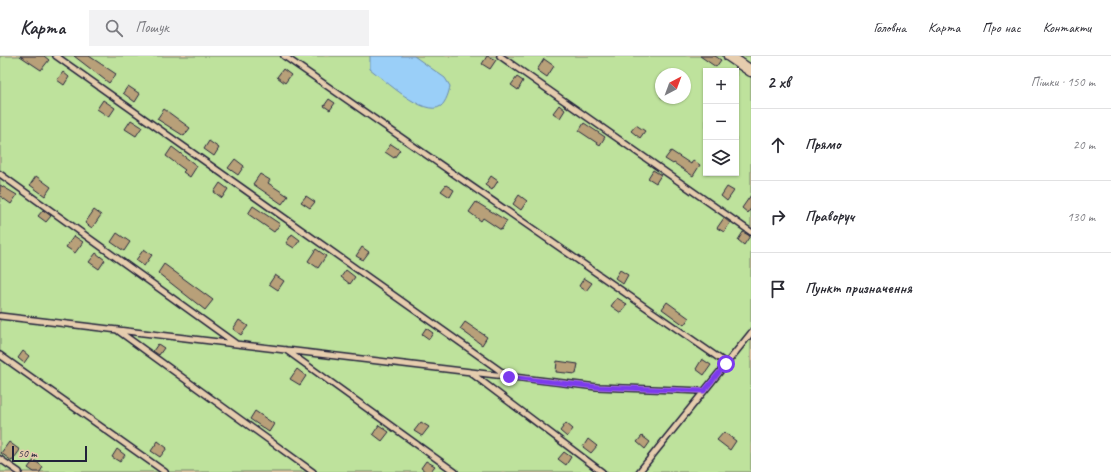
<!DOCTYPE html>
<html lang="uk">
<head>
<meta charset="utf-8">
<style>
  :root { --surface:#fff; --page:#f2f2f3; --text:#2b2b33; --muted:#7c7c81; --line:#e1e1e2 }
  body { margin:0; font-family:Caveat,sans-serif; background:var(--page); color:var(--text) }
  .controls { position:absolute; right:12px; top:12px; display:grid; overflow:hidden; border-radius:0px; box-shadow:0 1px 3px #0004 }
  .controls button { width:36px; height:36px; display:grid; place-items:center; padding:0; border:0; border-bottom:1px solid var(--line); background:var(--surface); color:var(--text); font:20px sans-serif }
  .compass { position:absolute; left:655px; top:12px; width:36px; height:36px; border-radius:50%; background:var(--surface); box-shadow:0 1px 3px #0004; rotate:41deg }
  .scale { position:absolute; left:12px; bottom:10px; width:75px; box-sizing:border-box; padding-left:4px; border:2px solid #22223b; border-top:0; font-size:11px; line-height:14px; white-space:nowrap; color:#22223b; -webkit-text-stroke:3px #e6cdae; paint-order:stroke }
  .stop { position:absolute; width:12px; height:12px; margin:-9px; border:3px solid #7c3aed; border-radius:50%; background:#fff }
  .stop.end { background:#7c3aed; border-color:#fff; box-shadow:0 1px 4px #0008 }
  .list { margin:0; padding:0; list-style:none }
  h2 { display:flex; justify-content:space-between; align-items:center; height:52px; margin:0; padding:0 16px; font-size:17px }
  h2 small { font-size:13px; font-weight:400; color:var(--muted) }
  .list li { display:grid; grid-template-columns:26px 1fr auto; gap:12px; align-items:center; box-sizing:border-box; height:72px; padding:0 16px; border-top:1px solid var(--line) }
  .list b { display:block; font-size:15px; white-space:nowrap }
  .list em { font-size:13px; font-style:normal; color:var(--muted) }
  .icon { flex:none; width:22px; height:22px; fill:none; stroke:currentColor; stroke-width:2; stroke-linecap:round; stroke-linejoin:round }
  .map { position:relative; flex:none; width:751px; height:416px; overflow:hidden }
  header { display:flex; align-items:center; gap:24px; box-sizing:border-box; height:56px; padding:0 20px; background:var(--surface); border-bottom:1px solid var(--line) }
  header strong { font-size:19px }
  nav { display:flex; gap:22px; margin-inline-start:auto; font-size:14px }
  .search { width:280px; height:36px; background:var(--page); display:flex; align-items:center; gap:10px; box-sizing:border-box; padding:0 14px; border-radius:0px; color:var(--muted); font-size:15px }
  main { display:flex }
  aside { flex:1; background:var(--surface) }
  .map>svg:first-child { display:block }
  .green { fill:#bee29c; stroke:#70826c; fill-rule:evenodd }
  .water { fill:#9acff8; stroke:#6a8aac }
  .building { fill:#b8a079; stroke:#22223b }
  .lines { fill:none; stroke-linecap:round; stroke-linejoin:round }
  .service-casing { stroke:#22223b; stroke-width:8 }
  .minor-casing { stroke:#22223b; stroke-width:13 }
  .service { stroke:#e6cdae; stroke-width:5 }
  .minor { stroke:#e6cdae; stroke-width:10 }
  .route { stroke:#7c3aed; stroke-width:5 }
</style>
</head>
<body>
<header>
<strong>Карта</strong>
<div class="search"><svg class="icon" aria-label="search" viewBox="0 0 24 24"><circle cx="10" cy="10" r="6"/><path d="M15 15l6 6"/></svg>Пошук</div>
<nav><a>Головна</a><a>Карта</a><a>Про нас</a><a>Контакти</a></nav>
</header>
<main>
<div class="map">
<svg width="751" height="416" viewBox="0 0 751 416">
  <rect width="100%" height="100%" fill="#e1c7a5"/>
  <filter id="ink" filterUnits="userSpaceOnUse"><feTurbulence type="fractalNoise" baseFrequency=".025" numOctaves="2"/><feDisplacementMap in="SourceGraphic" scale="8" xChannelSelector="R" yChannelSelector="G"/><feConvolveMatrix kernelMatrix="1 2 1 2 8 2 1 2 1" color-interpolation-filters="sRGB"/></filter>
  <g filter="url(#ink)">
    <path class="green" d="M 0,0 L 751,0 L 751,416 L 0,416 ZM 706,15 L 736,15 L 736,117 L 706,117 ZM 661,18 L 685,18 L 685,42 L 661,42 Z"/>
    <path class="water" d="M 370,0 L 414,0 L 445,22 L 450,30 C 449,36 446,46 441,50 C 424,62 384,23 370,13 Z"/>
    <path class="building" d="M 20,0 L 44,0 L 49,4 L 41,14 Z
      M 74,0 L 89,0 L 116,18 L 109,27 Z
      M 487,0 L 496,4 L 490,13 L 482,8 Z
      M 700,0 L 715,0 L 721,4 L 716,11 Z
      M 544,3 L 554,10 L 547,21 L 537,14 Z
      M 283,13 L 291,19 L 285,27 L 277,21 Z
      M 63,16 L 69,21 L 64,29 L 57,24 Z
      M 517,21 L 523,25 L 518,34 L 511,29 Z
      M 128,30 L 140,38 L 135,46 L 123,37 Z
      M 329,43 L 335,47 L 330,54 L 324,50 Z
      M 103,44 L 115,52 L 109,61 L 97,53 Z
      M 559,49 L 565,54 L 560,62 L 553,57 Z
      M 164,53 L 190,72 L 184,80 L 157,63 Z
      M 131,64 L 142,71 L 136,80 L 125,73 Z
      M 584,67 L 605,81 L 600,89 L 579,75 Z
      M 636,69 L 645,75 L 640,82 L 631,75 Z
      M 209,85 L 219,92 L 214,100 L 204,93 Z
      M 391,88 L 400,94 L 394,102 L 385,96 Z
      M 172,91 L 197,110 L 190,121 L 183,116 L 185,114 L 166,100 Z
      M 671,95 L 691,108 L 693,104 L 700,109 L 693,120 L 674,107 L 673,108 L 665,103 Z
      M 235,103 L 244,110 L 238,119 L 228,112 Z
      M 653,114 L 661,119 L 656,127 L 648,122 Z
      M 260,118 L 270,124 L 268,127 L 288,140 L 282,148 L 253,128 Z
      M 36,120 L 51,131 L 45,140 L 30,129 Z
      M 491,120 L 498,125 L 492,134 L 485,129 Z
      M 220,127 L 228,133 L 222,142 L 214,136 Z
      M 0,129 L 17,139 L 11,148 L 0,140 Z
      M 446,129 L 454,134 L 450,141 L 441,135 Z
      M 727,131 L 734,135 L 727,145 L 721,140 Z
      M 519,139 L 527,145 L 521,154 L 513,148 Z
      M 751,139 L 751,152 L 748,157 L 742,152 Z
      M 306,140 L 315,146 L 310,152 L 301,146 Z
      M 476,146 L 507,165 L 501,174 L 483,162 L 481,165 L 469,156 Z
      M 253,150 L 280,168 L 274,176 L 248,158 Z
      M 43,154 L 51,160 L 46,166 L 38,160 Z
      M 94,154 L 101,159 L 92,172 L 85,167 Z
      M 724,162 L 730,167 L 724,176 L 717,172 Z
      M 743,176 L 750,180 L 744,189 L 738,184 Z
      M 117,177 L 130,186 L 124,195 L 111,186 Z
      M 292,178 L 300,184 L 294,192 L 286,187 Z
      M 74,180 L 83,186 L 75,197 L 66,191 Z
      M 362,191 L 369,196 L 363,204 L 356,200 Z
      M 144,193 L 152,199 L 144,210 L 136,204 Z
      M 316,193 L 326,200 L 318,212 L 308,205 Z
      M 96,197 L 105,204 L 99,213 L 89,206 Z
      M 164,208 L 213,244 L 205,254 L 158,217 Z
      M 346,214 L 355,221 L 350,228 L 341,221 Z
      M 620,214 L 628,219 L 623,228 L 615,222 Z
      M 275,219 L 284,225 L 278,234 L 269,228 Z
      M 584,222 L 592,227 L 586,235 L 579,230 Z
      M 617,242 L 627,248 L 621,257 L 611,250 Z
      M 667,246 L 689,262 L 684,269 L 662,253 Z
      M 239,264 L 248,270 L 241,279 L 233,273 Z
      M 465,266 L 487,281 L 482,289 L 460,273 Z
      M 426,272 L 433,277 L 429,283 L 422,278 Z
      M 158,288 L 164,292 L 159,299 L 153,295 Z
      M 23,295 L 29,300 L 24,307 L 18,302 Z
      M 702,303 L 711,309 L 704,319 L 696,313 Z
      M 557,305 L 578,308 L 576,318 L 556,316 Z
      M 297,313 L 306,320 L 300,329 L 290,323 Z
      M 255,355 L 274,368 L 269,376 L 250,363 Z
      M 421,366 L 429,371 L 422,380 L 414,375 Z
      M 566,367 L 573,373 L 567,381 L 560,375 Z
      M 379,369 L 389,376 L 382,385 L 373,378 Z
      M 724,376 L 736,385 L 730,394 L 717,384 Z
      M 642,380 L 650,386 L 645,393 L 637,386 Z
      M 588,383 L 597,390 L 591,397 L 583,391 Z
      M 158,385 L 167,392 L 160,401 L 151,395 Z
      M 9,386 L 20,394 L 12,405 L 1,397 Z
      M 117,393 L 125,399 L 120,406 L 112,401 Z
      M 564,396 L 571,401 L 566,409 L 558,403 Z
      M 34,404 L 43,411 L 40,416 L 34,416 L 28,412 Z
      M 426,405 L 435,410 L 430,416 L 426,416 L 421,412 Z"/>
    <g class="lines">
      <defs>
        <path id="service" d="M 56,0 L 509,321
          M 284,0 L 726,307
          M 500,0 L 751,176
          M 0,118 L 235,287
          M 0,260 L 597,331 L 704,335
          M 117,274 L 313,416
          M 286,294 L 455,416
          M 0,299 L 165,416
          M 471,317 L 602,416
          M 0,403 L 19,416
          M 639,416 L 751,277"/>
        <path id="minor" d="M 729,0 L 751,15"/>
      </defs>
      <use href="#service" class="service-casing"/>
      <use href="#minor" class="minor-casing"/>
      <use href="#service" class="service"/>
      <use href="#minor" class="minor"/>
    </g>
  </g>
  <g class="lines" filter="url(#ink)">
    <path class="route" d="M 509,321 L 597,331 L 704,335 L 726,308"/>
  </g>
</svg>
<div class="controls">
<button>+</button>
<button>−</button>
<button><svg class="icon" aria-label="layers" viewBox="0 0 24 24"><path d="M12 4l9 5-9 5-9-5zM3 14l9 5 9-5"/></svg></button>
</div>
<svg class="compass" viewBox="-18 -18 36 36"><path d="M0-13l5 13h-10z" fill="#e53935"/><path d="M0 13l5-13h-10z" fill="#7c7c81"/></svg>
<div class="scale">50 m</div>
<div class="stop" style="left:726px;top:308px"></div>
<div class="stop end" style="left:509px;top:321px"></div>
</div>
<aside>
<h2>2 хв<small>Пішки · 150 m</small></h2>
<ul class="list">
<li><svg class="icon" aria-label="ahead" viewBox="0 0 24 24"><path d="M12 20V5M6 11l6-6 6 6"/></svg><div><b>Прямо</b></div><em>20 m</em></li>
<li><svg class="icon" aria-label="right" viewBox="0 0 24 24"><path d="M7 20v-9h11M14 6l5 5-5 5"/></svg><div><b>Праворуч</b></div><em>130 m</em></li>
<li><svg class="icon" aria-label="arrive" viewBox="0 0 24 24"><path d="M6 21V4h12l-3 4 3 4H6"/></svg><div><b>Пункт призначення</b></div></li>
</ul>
</aside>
</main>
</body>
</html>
